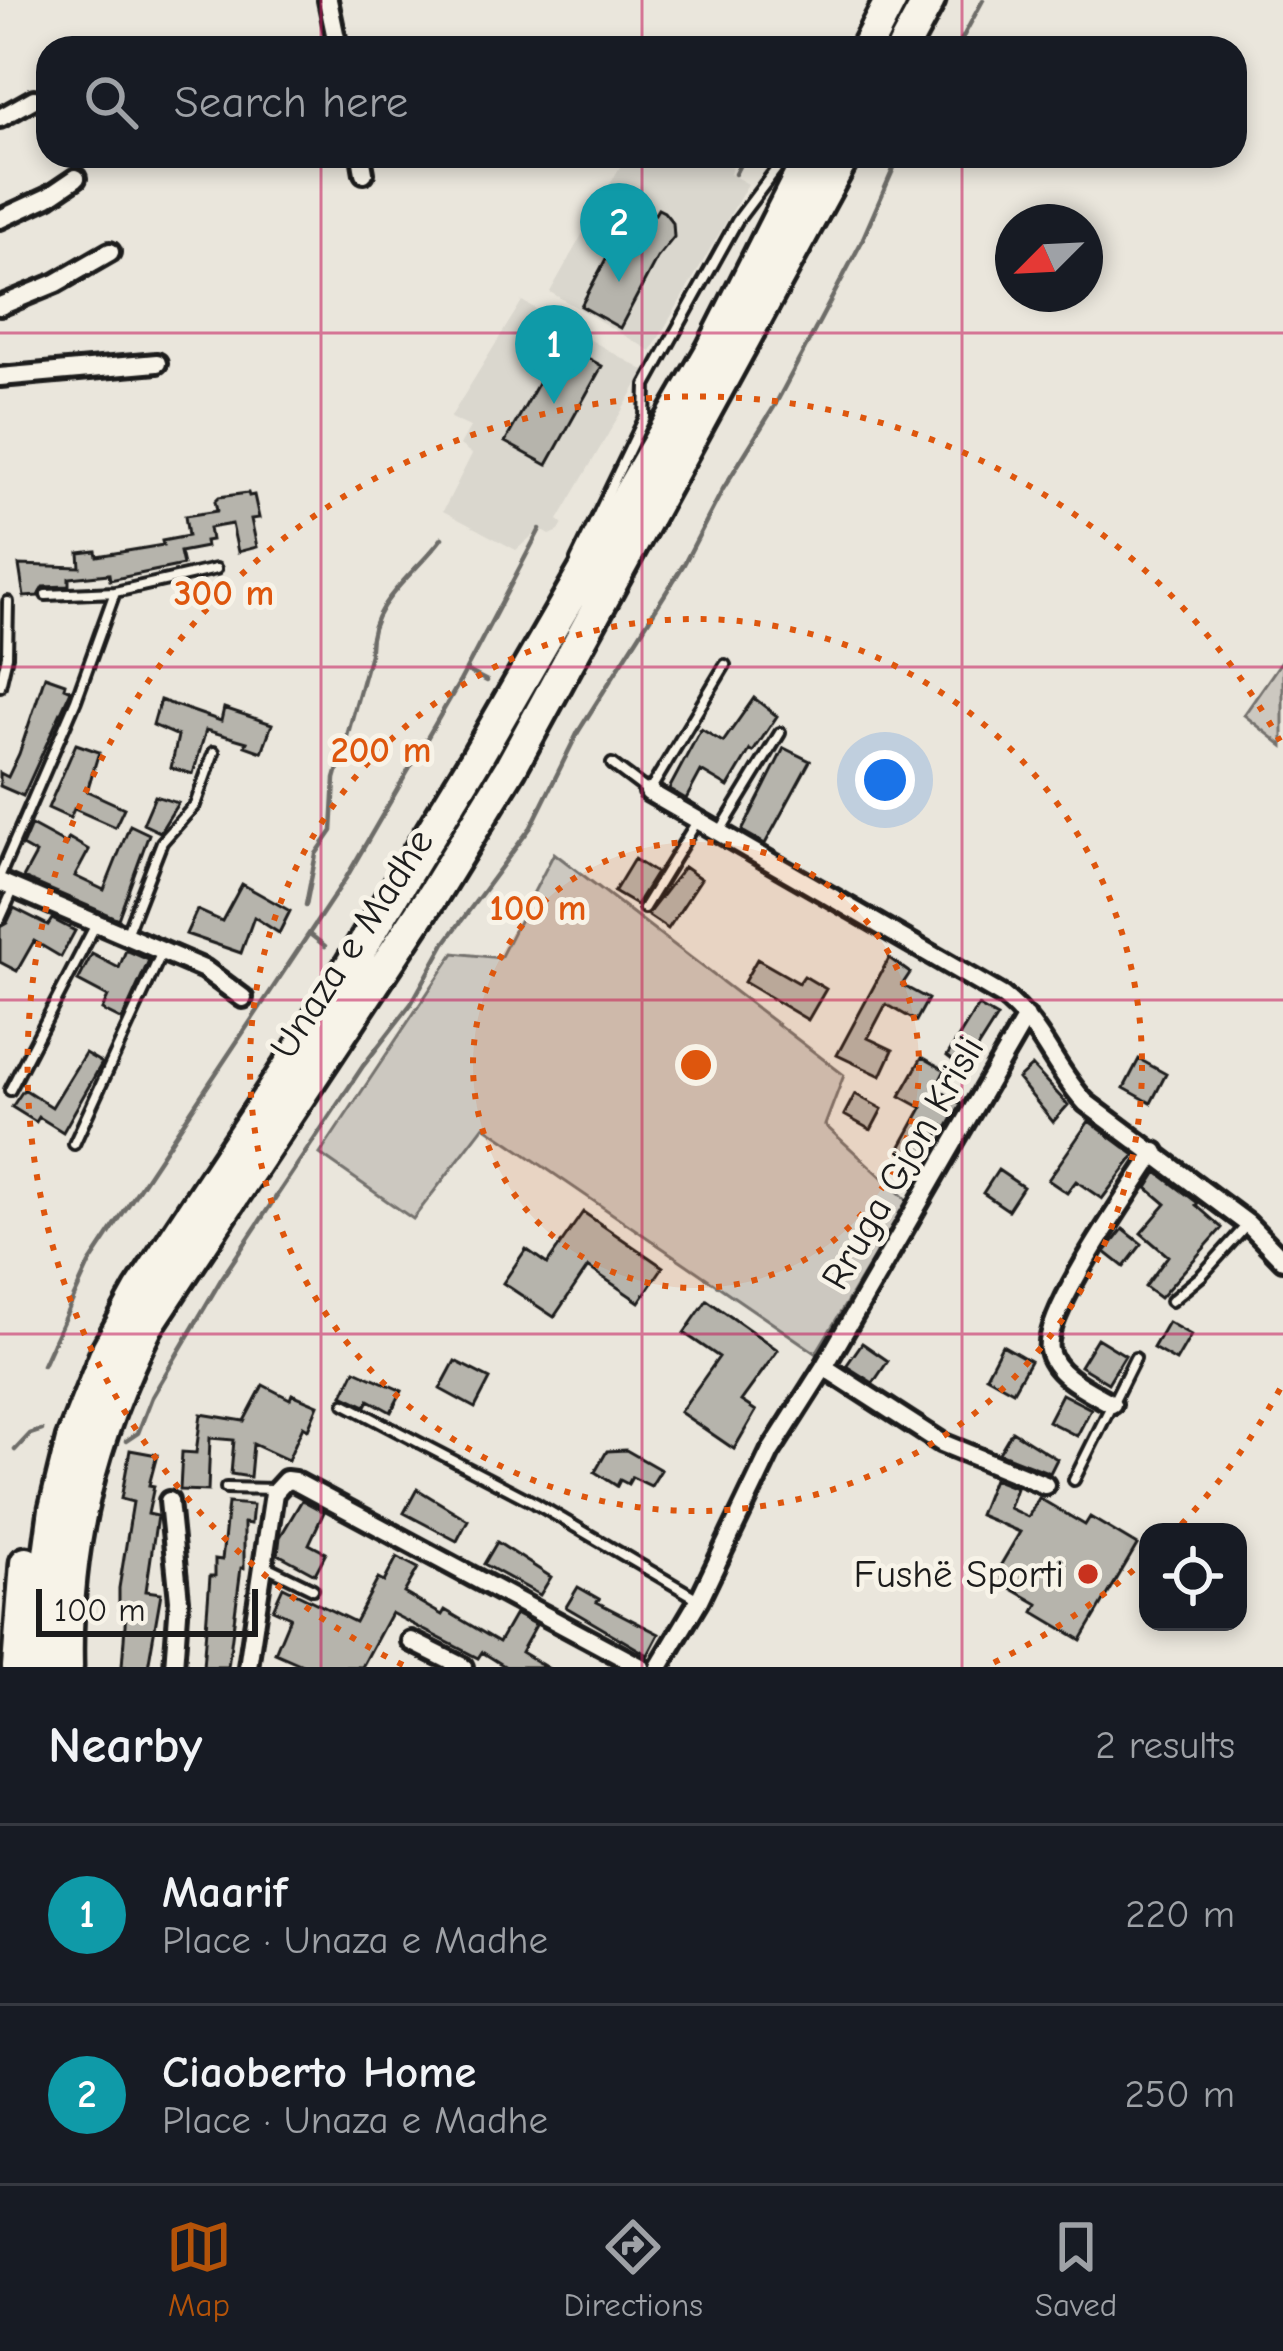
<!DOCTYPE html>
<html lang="en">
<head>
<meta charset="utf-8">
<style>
  :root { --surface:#171b24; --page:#242831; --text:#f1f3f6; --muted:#9ea1a6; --line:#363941; --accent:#b45309 }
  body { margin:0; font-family:"Comic Neue",sans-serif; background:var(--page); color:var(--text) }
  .controls { position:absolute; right:36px; bottom:36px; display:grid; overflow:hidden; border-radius:24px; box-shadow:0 6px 18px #0003 }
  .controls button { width:108px; height:108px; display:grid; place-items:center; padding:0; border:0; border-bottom:3px solid var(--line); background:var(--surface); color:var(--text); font:60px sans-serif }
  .compass { position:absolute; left:995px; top:204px; width:108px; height:108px; border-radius:50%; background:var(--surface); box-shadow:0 6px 18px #0003; rotate:246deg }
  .scale { position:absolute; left:36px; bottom:30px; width:222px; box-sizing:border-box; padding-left:12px; border:6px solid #1c1c1c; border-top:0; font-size:33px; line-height:42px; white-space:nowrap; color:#1c1c1c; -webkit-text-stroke:9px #f7f3e8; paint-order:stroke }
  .you { position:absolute; left:885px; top:780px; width:42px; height:42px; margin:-30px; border:9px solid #fff; border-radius:50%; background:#1a73e8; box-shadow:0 0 0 18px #1a73e833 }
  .badge { display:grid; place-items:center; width:78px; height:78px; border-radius:50%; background:var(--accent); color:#fff; font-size:39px; font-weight:700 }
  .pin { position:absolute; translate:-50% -99px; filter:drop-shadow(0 3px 6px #0008) }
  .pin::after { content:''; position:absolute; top:63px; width:42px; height:36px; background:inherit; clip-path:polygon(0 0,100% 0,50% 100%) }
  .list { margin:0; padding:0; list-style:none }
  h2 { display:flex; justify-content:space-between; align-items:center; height:156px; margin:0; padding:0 48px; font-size:51px }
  h2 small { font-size:39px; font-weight:400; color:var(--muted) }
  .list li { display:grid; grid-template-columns:78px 1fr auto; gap:36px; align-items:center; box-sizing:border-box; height:180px; padding:0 48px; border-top:3px solid var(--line) }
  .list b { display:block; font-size:45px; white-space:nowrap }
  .list p { margin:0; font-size:39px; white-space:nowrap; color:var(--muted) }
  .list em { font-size:39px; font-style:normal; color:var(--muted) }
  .icon { flex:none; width:66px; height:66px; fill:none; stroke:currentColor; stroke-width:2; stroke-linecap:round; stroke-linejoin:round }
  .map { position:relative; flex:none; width:1283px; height:1667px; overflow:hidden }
  .search { position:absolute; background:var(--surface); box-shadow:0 6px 18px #0003; left:36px; right:36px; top:36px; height:132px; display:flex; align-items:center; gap:30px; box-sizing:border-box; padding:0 42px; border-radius:36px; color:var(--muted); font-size:45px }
  .sheet { height:516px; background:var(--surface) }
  nav { display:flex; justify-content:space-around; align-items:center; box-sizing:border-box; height:168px; border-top:3px solid var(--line); background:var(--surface); font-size:33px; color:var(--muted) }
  nav a { display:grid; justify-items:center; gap:6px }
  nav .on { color:var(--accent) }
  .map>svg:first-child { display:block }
  .built { fill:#dad7ce }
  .green { fill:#ccc8c0; stroke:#74726e; stroke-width:3 }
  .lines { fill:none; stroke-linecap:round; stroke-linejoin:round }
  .stream { stroke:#6d6c68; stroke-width:4.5 }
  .building { fill:#b6b4ac; stroke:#1c1c1c; stroke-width:3 }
  .lane-casing { stroke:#1c1c1c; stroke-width:16 }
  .street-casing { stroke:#1c1c1c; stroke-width:26 }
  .highway-casing { stroke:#1c1c1c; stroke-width:39 }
  .lane { stroke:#f7f3e8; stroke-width:8 }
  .street { stroke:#f7f3e8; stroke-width:16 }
  .highway { stroke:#f7f3e8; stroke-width:30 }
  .grid { fill:none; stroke:#c2185b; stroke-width:3; stroke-opacity:0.55 }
  .ring { fill:none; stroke:#de560d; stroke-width:6; stroke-dasharray:6 12 }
  .poi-dot { fill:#c8321e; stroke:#f7f3e8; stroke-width:4.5 }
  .labels { text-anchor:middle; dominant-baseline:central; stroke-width:10; stroke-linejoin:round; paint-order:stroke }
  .street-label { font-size:39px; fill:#1c1c1c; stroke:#f7f3e8 }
  .poi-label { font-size:39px; fill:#1c1c1c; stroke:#f7f3e8; text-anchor:end }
  .centre { fill:#de560d; stroke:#f7f3e8; stroke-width:6 }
  .ring-label { font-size:36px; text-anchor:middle; font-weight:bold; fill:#de560d; stroke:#f7f3e8; stroke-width:10; stroke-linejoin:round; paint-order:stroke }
</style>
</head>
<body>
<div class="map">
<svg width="1283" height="1667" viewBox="0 0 1283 1667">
  <rect width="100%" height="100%" fill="#eae6dc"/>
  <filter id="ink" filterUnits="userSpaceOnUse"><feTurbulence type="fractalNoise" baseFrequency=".00833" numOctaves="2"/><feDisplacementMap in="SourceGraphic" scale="24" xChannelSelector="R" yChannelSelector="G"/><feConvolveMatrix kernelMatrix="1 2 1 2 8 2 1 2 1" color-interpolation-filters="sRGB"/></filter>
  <g filter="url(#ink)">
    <path class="built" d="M 626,156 L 713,156 L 732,167 L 730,174 L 748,184 L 651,351 L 550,292 Z
      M 522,301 L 645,371 L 558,520 L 563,524 L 559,531 L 550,535 L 540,529 L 516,550 L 443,511 L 472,454 L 460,445 L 470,427 L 450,418 Z"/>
    <path class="green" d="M 1283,659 L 1283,746 L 1244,715 Z
      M 554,853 L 844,1075 L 825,1125 L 908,1201 L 816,1353 L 484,1126 L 413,1219 L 320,1154 L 454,953 L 500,958 Z"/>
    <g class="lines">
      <path class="stream" d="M 957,48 L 983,0
        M 735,174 L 744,156
        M 466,670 L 487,681
        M 306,905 L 316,854 L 332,831 L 335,779 L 370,654 C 367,603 416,574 442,538
        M 311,935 L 325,946
        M 43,1365 L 89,1264 L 346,878 L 459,683 L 540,529
        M 126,1441 L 138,1433 L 152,1397 L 222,1278 L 363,1066 L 411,1004 L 445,943 L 531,827 L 578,732 L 684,564 L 723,489 L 774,407 L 861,243 L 899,156
        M 15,1450 L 30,1434 L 42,1430"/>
    </g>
    <path class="building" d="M 635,204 L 655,214 L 658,209 L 664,212 L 673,223 L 674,237 L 657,258 L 620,328 L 581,306 Z
      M 561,343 L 602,366 L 547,465 L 505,442 Z
      M 248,493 L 249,496 L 254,495 L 259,518 L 251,519 L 257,547 L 238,552 L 232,524 L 209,528 L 211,540 L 205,541 L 206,547 L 180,552 L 183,565 L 110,580 L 109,574 L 69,578 L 69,586 L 43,587 L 38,596 L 24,597 L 19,565 L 80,567 L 79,553 L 96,551 L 97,556 L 163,545 L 162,541 L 188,536 L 185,516 L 217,511 L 215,501 L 219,497 Z
      M 45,676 L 65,683 L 64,687 L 71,690 L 23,796 L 0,786 L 0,773 L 8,777 L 19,754 Z
      M 754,698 L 777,716 L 753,752 L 750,750 L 728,787 L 701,771 L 686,799 L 669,789 L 701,729 L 723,742 Z
      M 160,700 L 221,721 L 224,708 L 272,724 L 262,752 L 245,746 L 247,742 L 206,730 L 193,774 L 171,768 L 178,736 L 153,725 Z
      M 76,744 L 99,752 L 87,791 L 124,808 L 115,827 L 74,809 L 70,818 L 48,808 Z
      M 784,748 L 810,761 L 765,844 L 742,831 Z
      M 155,796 L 178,803 L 160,832 L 143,824 Z
      M 31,825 L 66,844 L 69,838 L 89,850 L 75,876 L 104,890 L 130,825 L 149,834 L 118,919 L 23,878 L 36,854 L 22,846 Z
      M 634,859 L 656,873 L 636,905 L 614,892 Z
      M 684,867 L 701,879 L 668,929 L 647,915 Z
      M 242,884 L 290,911 L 279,933 L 254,917 L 241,953 L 186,934 L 197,910 L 222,921 Z
      M 14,908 L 48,925 L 52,919 L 75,931 L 61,957 L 34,941 L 17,971 L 0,962 L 0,927 L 7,923 Z
      M 126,950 L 149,960 L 122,1020 L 102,1010 L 108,997 L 78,981 L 92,954 L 119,968 Z
      M 889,958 L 910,973 L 902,985 L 928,999 L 916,1021 L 886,1004 L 868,1038 L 893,1050 L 881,1076 L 837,1055 Z
      M 757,959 L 799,983 L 804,976 L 826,989 L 808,1020 L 744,982 Z
      M 978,1006 L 997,1017 L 964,1069 L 947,1056 Z
      M 85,1053 L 102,1063 L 63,1132 L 39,1117 L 36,1122 L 12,1107 L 24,1089 L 52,1107 Z
      M 922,1057 L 945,1070 L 936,1088 L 961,1104 L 947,1128 L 943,1126 L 924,1161 L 900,1148 L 922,1108 L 900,1096 Z
      M 1139,1059 L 1166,1074 L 1151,1103 L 1124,1088 Z
      M 1032,1066 L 1068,1105 L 1053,1122 L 1018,1079 Z
      M 855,1094 L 882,1109 L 871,1130 L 844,1115 Z
      M 1089,1121 L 1135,1155 L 1102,1199 L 1076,1181 L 1067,1193 L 1048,1180 Z
      M 998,1170 L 1023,1187 L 1008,1210 L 983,1193 Z
      M 1157,1172 L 1198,1203 L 1196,1205 L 1222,1228 L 1160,1298 L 1145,1287 L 1168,1256 L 1141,1233 L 1166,1204 L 1147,1188 Z
      M 583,1212 L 663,1267 L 639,1302 L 588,1267 L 554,1317 L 503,1283 L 526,1249 L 547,1264 Z
      M 1123,1229 L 1142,1244 L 1124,1267 L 1105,1252 Z
      M 707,1300 L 778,1350 L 741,1401 L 756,1411 L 734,1449 L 680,1412 L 719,1357 L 684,1333 Z
      M 1168,1322 L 1191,1335 L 1176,1361 L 1153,1348 Z
      M 1097,1338 L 1125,1355 L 1108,1383 L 1080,1366 Z
      M 862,1343 L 888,1361 L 873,1383 L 846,1366 Z
      M 1002,1345 L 1030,1361 L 1013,1391 L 986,1376 Z
      M 455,1361 L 490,1379 L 475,1408 L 440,1389 Z
      M 355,1370 L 402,1391 L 391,1412 L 369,1400 L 366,1406 L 343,1395 Z
      M 263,1385 L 290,1399 L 292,1394 L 318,1405 L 308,1429 L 303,1426 L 288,1460 L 253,1444 L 250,1477 L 231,1474 L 234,1440 L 210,1438 L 208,1491 L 180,1490 L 182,1452 L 196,1453 L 201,1414 L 244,1421 Z
      M 1062,1394 L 1091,1409 L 1077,1436 L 1048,1421 Z
      M 1012,1431 L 1057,1459 L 1050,1473 L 999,1453 Z
      M 130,1450 L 157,1455 L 149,1485 L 154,1486 L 148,1514 L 157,1516 L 146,1591 L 161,1593 L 148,1667 L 122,1667 L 126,1611 L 119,1610 L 119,1588 L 133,1502 L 121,1499 Z
      M 626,1450 L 661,1470 L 651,1486 L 632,1477 L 628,1484 L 620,1480 L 617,1486 L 595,1472 L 607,1451 Z
      M 993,1479 L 1016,1488 L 1009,1508 L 1028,1517 L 1039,1498 L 1085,1525 L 1090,1517 L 1137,1545 L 1081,1640 L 1034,1612 L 1038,1604 L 993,1578 L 1020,1532 L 979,1515 Z
      M 417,1489 L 468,1520 L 457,1541 L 404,1513 Z
      M 302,1500 L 324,1512 L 309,1544 L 326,1553 L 315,1574 L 278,1554 L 280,1537 Z
      M 228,1503 L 253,1505 L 251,1524 L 244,1523 L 244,1568 L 241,1568 L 228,1667 L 203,1667 L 210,1576 L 215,1576 L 215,1559 L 222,1560 Z
      M 497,1542 L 551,1577 L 540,1595 L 484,1564 Z
      M 397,1557 L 418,1568 L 404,1593 L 442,1615 L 445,1610 L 499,1642 L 515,1614 L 536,1625 L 521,1652 L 546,1667 L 506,1667 L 482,1652 L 478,1658 L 391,1613 L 362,1667 L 307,1667 L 275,1653 L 290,1617 L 273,1609 L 283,1587 L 355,1622 L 378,1579 L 384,1582 Z
      M 578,1587 L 599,1599 L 597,1602 L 659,1634 L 648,1655 L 566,1607 Z"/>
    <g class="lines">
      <defs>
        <path id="lane" d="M 576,560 L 645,417 L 646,385 L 737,221 L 786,156
          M 46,595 L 115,592 L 216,569
          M 0,686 L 7,656 L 8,602
          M 612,764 L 649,792 L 725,665
          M 719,833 L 780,733
          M 0,875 L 76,700 L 115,592
          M 644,908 L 696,823
          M 0,919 L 14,888
          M 127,932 L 162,842 L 195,805 L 214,752
          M 10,1090 L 95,926
          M 74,1144 L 161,954
          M 1171,1301 L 1201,1276 L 1247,1225
          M 345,1404 L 535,1503 L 698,1599
          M 1074,1480 L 1135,1358
          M 226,1488 L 274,1489
          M 266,1566 L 313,1589"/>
        <path id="street" d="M 328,0 L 338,48
          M 0,118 L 34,99
          M 361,156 L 364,173
          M 0,219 L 48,197 L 76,178
          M 0,306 L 56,283 L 110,252
          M 0,377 L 157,363
          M 649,792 L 1003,996 C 1041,1025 1054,1069 1086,1103 L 1248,1224 L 1283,1260
          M 0,882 L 204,969 L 243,998
          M 824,1367 L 942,1443 L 1045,1485
          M 1112,1404 C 1092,1392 1054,1376 1049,1350 C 1042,1315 1133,1187 1155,1152
          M 169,1501 L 179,1600 L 174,1667
          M 411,1641 L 463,1667
          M 248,1667 L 274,1493 L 286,1480 L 294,1481 L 641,1667
          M 659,1667 L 699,1600 L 770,1452 L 824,1367 L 1026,1017"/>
        <path id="highway" d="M 866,48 L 891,0
          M 903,48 L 929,0
          M 18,1667 L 26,1563
          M 43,1667 L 44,1591 L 55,1509 L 72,1440 L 108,1349 L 140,1291 L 295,1057 L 476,759 L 712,350 L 810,156
          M 67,1667 C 64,1544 92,1435 147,1326 L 433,894 L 511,767 L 844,156"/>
      </defs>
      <use href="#lane" class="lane-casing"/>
      <use href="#street" class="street-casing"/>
      <use href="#highway" class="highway-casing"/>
      <use href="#lane" class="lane"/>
      <use href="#street" class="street"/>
      <use href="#highway" class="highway"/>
    </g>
  </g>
  <path class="grid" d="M 321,0 L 321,48M 642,0 L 642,48M 962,0 L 962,48M 321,156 L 321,1667M 642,156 L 642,1667M 962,156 L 962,1667M 0,333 L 1283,333M 0,667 L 1283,667M 0,1000 L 1283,1000M 0,1334 L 1283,1334"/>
  <circle cx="696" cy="1065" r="223" fill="#de560d" fill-opacity=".12"/>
  <g class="ring">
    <circle cx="696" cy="1065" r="223"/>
    <circle cx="696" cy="1065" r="446"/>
    <path d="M1280 1389A668 668 0 0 1 1177 1529M1147 1558A668 668 0 0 1 989 1665M403 1665A668 668 0 1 1 1280 741"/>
  </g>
  <circle class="poi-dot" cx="1088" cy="1574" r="12"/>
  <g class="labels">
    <g class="street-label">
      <text transform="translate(352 944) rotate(-57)">Unaza e Madhe</text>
      <text transform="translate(903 1163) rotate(-60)">Rruga Gjon Krisli</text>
    </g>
    <g class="poi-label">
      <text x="1064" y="1574">Fushë Sporti</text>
    </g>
  </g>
  <circle cx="696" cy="1065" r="18" class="centre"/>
  <g class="ring-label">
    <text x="224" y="605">300 m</text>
    <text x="381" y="762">200 m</text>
    <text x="538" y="920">100 m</text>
  </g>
</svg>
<div class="controls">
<button><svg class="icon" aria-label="locate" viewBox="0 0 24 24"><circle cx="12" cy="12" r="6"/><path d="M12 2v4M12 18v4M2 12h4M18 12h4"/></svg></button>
</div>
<svg class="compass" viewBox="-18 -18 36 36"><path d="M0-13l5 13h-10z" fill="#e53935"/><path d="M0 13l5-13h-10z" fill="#9ea1a6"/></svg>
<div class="scale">100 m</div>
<div class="you"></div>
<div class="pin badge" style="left:554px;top:404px;background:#0f9aa8">1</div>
<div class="pin badge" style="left:619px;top:282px;background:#0f9aa8">2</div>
<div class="search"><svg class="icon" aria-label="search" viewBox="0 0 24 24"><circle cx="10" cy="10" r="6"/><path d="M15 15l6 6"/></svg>Search here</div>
</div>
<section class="sheet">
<h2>Nearby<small>2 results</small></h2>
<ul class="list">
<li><span class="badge" style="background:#0f9aa8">1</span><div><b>Maarif</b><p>Place · Unaza e Madhe</p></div><em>220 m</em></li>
<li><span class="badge" style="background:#0f9aa8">2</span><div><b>Ciaoberto Home</b><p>Place · Unaza e Madhe</p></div><em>250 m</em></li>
</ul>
</section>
<nav>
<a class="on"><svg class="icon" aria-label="map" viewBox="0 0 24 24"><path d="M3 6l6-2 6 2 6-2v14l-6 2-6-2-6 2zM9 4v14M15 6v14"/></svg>Map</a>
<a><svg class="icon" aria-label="directions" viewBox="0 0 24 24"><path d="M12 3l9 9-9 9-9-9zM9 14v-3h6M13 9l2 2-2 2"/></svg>Directions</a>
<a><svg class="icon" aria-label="saved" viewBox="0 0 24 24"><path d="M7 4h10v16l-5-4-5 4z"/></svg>Saved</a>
</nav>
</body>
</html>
